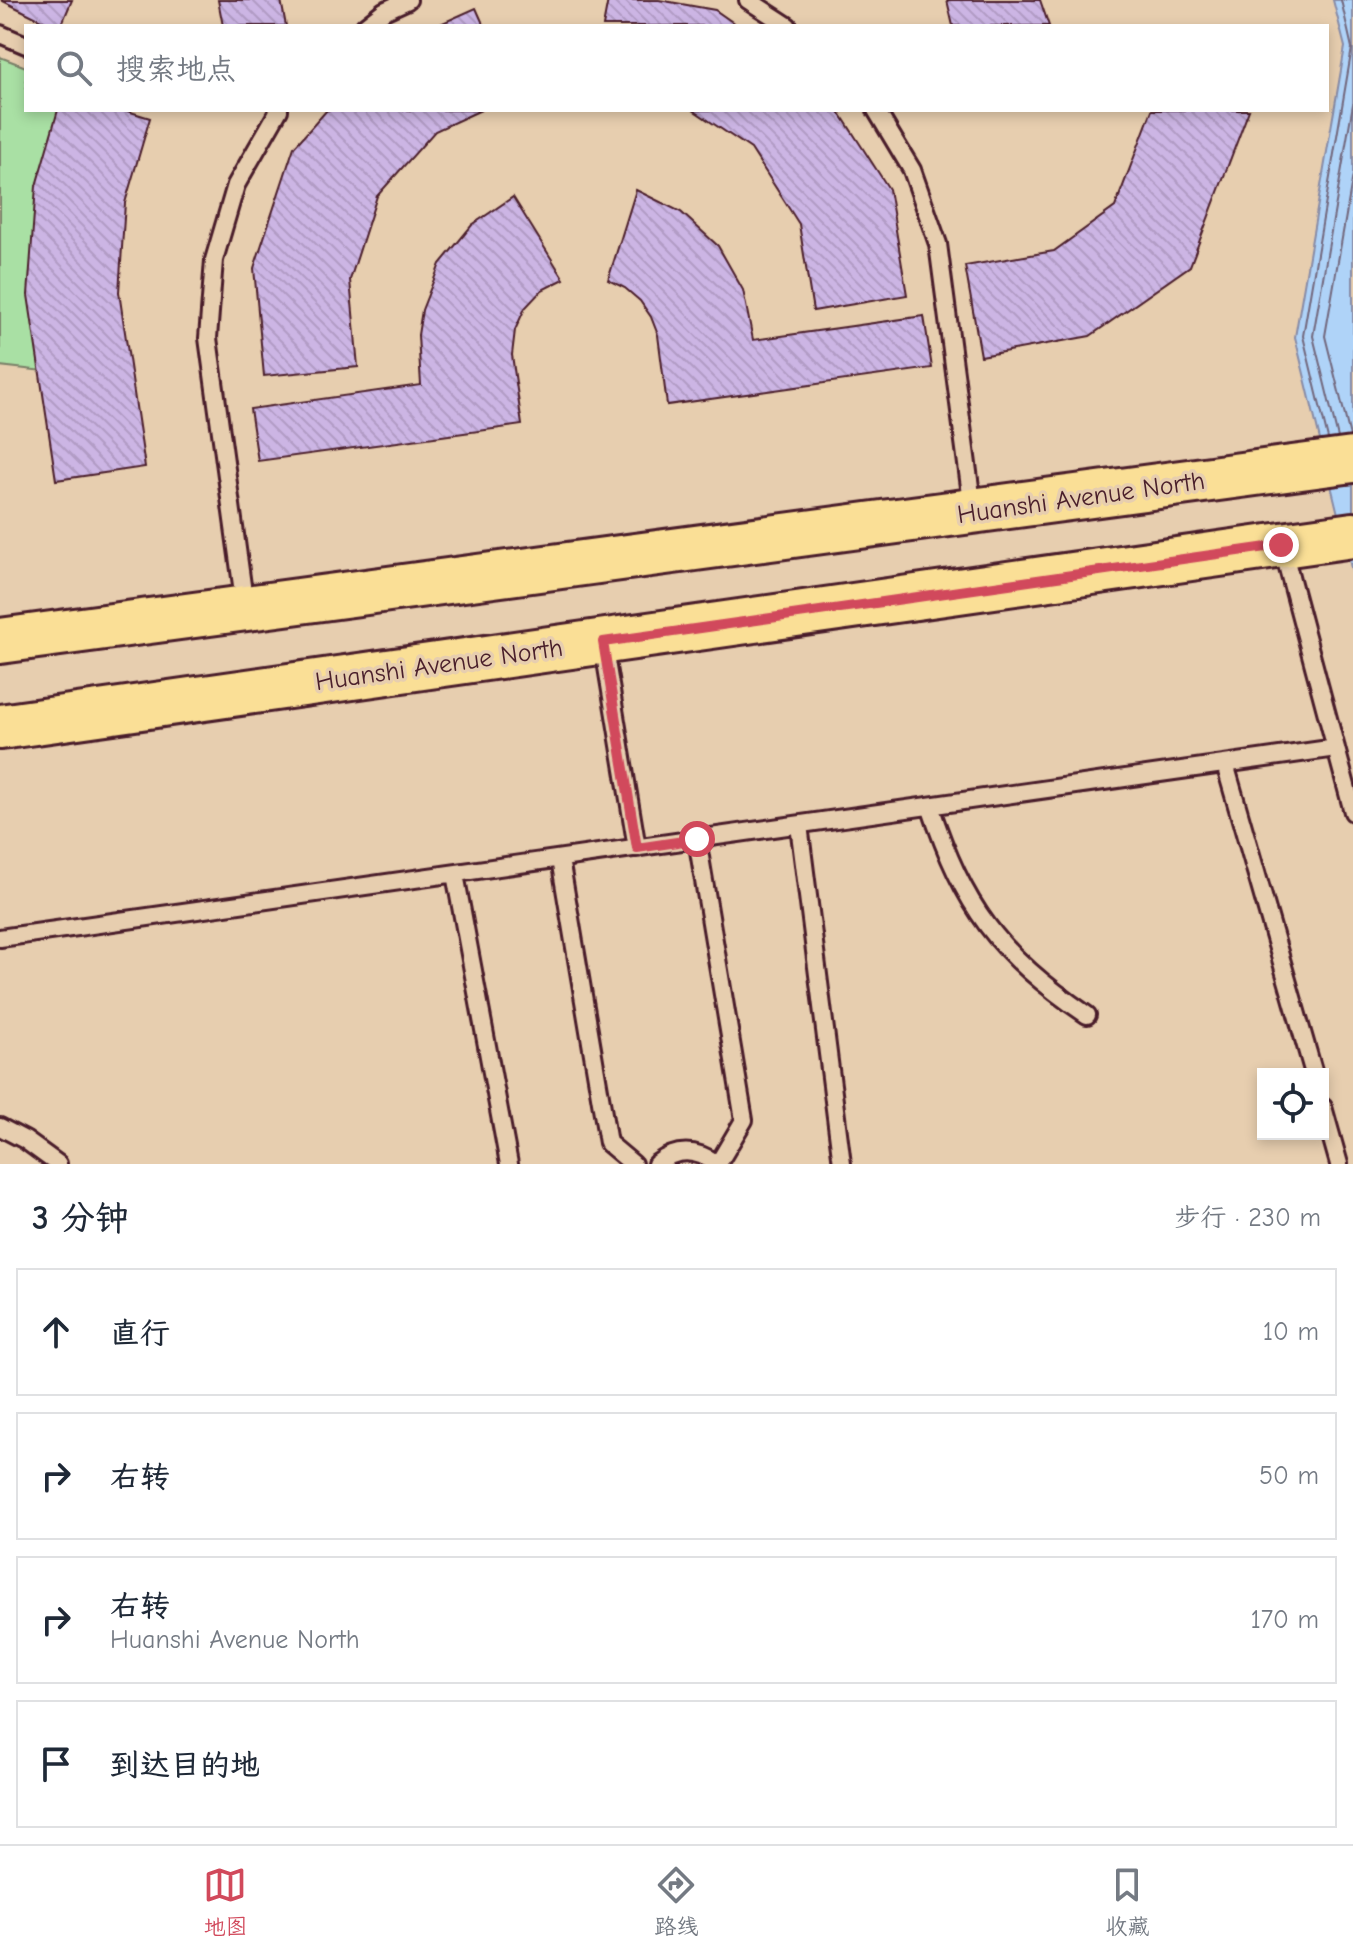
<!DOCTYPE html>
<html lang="zh">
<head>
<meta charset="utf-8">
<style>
  :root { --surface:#fff; --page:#f6f6f7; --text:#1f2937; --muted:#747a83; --line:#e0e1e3; --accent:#d1495b }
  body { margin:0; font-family:"Comic Neue","LXGW WenKai TC",sans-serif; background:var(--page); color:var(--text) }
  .controls { position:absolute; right:24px; bottom:24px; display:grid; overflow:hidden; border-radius:0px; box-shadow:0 4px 12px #0003 }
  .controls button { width:72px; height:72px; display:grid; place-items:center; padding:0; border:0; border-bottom:2px solid var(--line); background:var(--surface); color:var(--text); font:40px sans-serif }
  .stop { position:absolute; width:24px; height:24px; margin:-18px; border:6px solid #d1495b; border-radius:50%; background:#fff }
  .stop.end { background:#d1495b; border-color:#fff; box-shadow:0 2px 8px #0008 }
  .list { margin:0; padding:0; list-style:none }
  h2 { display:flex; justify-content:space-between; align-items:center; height:104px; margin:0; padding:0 32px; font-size:34px }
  h2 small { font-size:26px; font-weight:400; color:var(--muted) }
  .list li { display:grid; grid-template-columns:52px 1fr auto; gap:24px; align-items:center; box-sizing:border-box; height:128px; margin:0 16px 16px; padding:0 16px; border:2px solid var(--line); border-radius:0px }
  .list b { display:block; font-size:30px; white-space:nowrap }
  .list p { margin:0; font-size:26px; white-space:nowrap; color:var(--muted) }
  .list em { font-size:26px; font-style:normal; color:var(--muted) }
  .icon { flex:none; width:44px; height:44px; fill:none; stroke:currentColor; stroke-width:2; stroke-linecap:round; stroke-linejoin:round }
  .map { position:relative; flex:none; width:1353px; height:1164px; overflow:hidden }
  .search { position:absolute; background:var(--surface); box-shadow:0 4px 12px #0003; left:24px; right:24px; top:24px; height:88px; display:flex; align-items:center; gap:20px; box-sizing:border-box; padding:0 28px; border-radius:0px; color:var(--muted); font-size:30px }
  .sheet { height:680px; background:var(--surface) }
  nav { display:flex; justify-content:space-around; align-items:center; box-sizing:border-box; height:112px; border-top:2px solid var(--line); background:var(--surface); font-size:22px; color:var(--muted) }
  nav a { display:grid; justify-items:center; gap:4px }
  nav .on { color:var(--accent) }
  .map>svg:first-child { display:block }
  .green { fill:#a9e0a4; stroke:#7a8068; stroke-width:2 }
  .water { fill:#afd3f8; stroke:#878ba6; stroke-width:2 }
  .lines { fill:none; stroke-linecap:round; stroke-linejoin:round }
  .shore { stroke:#72677d; stroke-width:2 }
  .building { fill:url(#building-back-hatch); stroke:#4a1f2b; stroke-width:2 }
  .lane-casing { stroke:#4a1f2b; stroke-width:22 }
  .primary-casing { stroke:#4a1f2b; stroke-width:50 }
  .lane { stroke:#e7ceaf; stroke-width:16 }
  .primary { stroke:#fadf96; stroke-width:44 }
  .route { stroke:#d1495b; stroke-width:10 }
  .labels { text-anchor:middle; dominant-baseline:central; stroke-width:7; stroke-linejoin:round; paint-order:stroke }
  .street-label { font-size:26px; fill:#4a1f2b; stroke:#e7ceaf }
</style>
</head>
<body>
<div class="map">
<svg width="1353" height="1164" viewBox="0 0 1353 1164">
  <defs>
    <pattern id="building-back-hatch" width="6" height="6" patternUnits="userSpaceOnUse" patternTransform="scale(2)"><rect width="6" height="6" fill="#ccb5e4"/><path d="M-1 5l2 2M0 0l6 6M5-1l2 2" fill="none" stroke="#b19bc4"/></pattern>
  </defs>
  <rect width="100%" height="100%" fill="#e7ceaf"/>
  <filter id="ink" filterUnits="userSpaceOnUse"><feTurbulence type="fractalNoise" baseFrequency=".0125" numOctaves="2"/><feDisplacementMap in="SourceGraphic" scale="16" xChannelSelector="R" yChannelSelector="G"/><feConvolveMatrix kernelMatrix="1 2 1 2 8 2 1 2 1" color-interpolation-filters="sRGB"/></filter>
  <g filter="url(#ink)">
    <path class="green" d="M 0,57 L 26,67 L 26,110 L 78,110 L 52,372 L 0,366 Z"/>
    <path class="water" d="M 1333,0 L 1353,0 L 1353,576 L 1295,337 L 1345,47 Z"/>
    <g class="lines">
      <path class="shore" d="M 1350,436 L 1325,336 L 1353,175
        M 1338,438 L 1313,336 L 1353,104
        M 1328,439 L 1303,336 L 1352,48 L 1341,0"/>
    </g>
    <path class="building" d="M 1,0 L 72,0 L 61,26 L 53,26 Z
      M 218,0 L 281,0 L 286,26 L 223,26 Z
      M 608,0 L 659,0 L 715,10 L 738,26 L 603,26 Z
      M 947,0 L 1040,0 L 1049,26 L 953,26 Z
      M 476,8 L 484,26 L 436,26 Z
      M 58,110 L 124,110 L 150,118 L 125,203 L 119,292 L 145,467 L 56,480 L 28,295 L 36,186 Z
      M 327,110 L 481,110 L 435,131 L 377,196 L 350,280 L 358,367 L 264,376 L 254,268 L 294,147 Z
      M 693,110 L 838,110 L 889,189 L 907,295 L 813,311 L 799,224 L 751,149 Z
      M 1152,110 L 1249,110 L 1190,266 L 1090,336 L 981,356 L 965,266 L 1054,251 L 1115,207 Z
      M 636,190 L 681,212 L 718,246 L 743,290 L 753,340 L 924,316 L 932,368 L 667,405 L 658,335 L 651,317 L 640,301 L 625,288 L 608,280 Z
      M 513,197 L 564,279 L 542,290 L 525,308 L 515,330 L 512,355 L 522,425 L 258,461 L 250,409 L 421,385 L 418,335 L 422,310 L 440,264 L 472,225 Z"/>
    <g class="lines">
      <defs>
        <path id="lane" d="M 748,0 L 788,26
          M 365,26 L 384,11 L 408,0
          M 0,34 L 26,45
          M 876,110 L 912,170 L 938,244 L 973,510
          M 1282,546 L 1353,812
          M 245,607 L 208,338 L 214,260 L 236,185 L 279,110
          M 603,643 L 637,848
          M 1225,764 L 1314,1074
          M 930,806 C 964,908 998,954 1087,1015
          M 799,825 L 842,1164
          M 697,839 L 744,1120 L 718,1164
          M 560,859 L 608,1143 L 633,1164
          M 455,874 L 509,1164
          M 0,938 L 1336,748
          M 1323,1107 L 1339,1164
          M 0,1127 L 25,1140 L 58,1164
          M 656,1164 C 677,1148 696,1149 717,1164"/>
        <path id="primary" d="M 0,641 L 1353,460
          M 0,727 L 1353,535"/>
      </defs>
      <use href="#lane" class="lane-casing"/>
      <use href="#primary" class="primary-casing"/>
      <use href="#lane" class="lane"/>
      <use href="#primary" class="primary"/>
    </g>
  </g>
  <g class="lines" filter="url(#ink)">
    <path class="route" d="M 697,839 L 637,848 L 603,642 L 1281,545"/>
  </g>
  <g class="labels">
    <g class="street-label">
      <text transform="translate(1081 498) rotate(-8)">Huanshi Avenue North</text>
      <text transform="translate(439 665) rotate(-8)">Huanshi Avenue North</text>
    </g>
  </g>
</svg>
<div class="controls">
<button><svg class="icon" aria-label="locate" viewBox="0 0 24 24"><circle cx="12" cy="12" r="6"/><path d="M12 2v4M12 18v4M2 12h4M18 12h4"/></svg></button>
</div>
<div class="stop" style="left:697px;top:839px"></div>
<div class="stop end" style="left:1281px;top:545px"></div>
<div class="search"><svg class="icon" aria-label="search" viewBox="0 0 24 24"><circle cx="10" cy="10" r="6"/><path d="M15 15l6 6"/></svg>搜索地点</div>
</div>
<section class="sheet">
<h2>3 分钟<small>步行 · 230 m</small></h2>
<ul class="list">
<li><svg class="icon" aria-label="ahead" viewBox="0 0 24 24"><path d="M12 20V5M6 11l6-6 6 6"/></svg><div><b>直行</b></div><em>10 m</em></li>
<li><svg class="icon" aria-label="right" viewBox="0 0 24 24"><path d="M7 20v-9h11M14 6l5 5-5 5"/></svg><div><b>右转</b></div><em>50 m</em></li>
<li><svg class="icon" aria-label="right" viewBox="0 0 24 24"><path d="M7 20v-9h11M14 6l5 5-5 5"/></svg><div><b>右转</b><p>Huanshi Avenue North</p></div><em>170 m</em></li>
<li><svg class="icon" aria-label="arrive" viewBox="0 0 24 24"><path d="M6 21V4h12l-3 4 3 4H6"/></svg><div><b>到达目的地</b></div></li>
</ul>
</section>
<nav>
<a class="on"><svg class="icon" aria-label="map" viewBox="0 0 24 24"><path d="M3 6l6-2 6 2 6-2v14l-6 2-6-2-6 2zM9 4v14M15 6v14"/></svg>地图</a>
<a><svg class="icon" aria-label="directions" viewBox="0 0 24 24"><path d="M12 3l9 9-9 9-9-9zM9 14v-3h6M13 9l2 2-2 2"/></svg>路线</a>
<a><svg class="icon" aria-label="saved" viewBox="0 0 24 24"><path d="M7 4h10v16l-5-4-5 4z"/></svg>收藏</a>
</nav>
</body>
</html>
